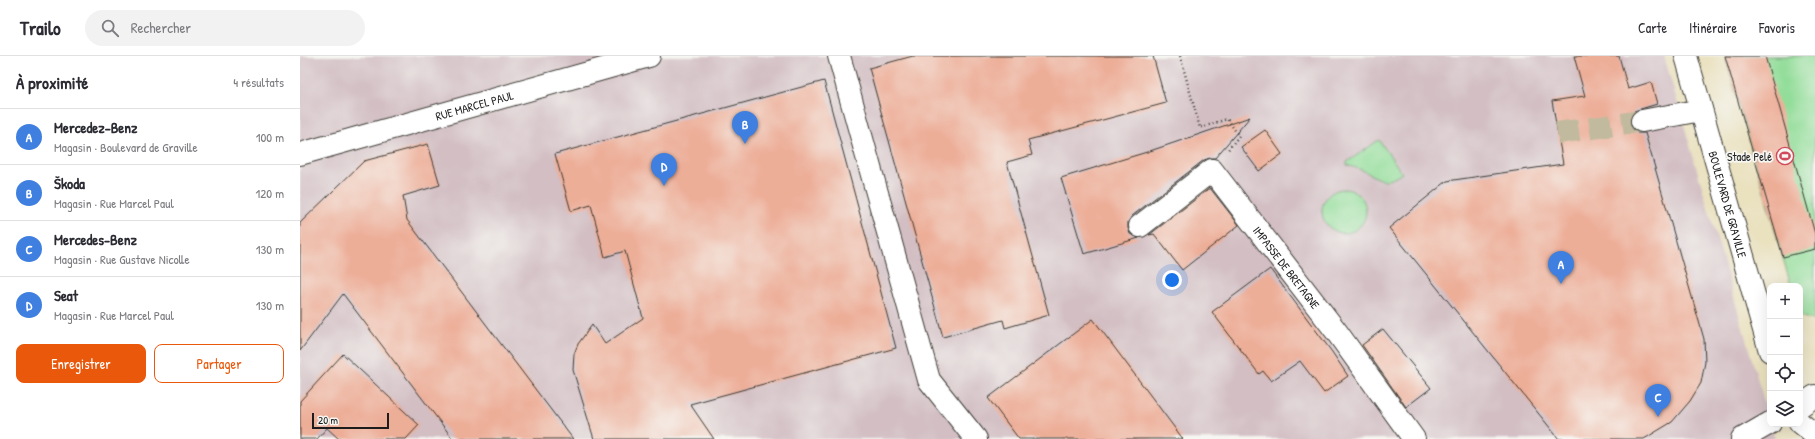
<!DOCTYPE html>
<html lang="fr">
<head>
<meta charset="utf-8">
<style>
  :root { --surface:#fff; --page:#f2f2f3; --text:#2b2b33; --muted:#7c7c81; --line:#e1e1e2; --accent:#ea580c }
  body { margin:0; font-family:"Patrick Hand",sans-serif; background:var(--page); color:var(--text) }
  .controls { position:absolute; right:12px; bottom:12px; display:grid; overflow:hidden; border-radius:8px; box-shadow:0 4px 16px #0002 }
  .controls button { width:36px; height:36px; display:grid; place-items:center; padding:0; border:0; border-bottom:1px solid var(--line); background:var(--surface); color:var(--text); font:20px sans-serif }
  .scale { position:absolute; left:12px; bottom:10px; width:77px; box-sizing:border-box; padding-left:4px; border:2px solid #1c1c1c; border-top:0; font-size:11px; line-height:14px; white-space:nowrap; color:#1c1c1c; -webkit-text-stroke:3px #f6f6f2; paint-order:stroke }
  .you { position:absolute; left:872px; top:224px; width:14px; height:14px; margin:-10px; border:3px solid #fff; border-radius:50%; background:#1a73e8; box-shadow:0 0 0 6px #1a73e833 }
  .badge { display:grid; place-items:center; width:26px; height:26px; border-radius:50%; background:var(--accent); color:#fff; font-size:13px; font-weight:700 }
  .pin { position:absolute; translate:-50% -33px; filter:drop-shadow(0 1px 2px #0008) }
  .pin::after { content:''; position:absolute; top:21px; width:14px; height:12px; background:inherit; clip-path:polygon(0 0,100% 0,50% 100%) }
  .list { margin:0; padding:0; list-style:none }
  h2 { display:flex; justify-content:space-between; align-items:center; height:52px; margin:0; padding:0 16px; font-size:17px }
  h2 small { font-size:13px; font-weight:400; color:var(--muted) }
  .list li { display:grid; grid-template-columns:26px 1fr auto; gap:12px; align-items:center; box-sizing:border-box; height:56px; padding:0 16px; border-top:1px solid var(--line) }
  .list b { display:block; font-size:15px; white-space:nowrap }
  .list p { margin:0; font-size:13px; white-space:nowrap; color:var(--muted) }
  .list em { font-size:13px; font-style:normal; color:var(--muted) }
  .actions { display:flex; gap:8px; padding:12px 16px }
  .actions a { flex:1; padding:9px 0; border:1px solid var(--accent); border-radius:8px; text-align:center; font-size:14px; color:var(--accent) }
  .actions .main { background:var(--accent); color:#fff }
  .icon { flex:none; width:22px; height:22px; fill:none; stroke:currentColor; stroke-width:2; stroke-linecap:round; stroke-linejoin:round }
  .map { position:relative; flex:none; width:1515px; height:383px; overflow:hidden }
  header { display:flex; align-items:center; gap:24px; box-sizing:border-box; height:56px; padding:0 20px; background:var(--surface); border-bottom:1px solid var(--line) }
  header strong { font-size:19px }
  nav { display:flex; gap:22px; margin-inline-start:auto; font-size:14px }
  .search { width:280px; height:36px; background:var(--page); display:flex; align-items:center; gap:10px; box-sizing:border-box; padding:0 14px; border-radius:22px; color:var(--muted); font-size:15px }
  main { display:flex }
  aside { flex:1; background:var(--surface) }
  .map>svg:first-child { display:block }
  .industrial { fill:#d2bec3 }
  .green { fill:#92dd99; stroke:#577c5a }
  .building { fill:#edae98 }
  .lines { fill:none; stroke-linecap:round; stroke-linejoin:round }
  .minor-tunnel { stroke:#c1ba9e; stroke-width:22; stroke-dasharray:22 11; stroke-linecap:butt }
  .minor-casing { stroke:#3b3a34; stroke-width:24 }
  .path { stroke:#3b3a34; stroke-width:2.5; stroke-dasharray:1 3; stroke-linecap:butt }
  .minor { stroke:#fff; stroke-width:22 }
  .labels { text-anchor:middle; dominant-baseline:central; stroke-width:3.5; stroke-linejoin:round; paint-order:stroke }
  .street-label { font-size:12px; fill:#1c1c1c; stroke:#f6f6f2 }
  .poi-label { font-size:12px; fill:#1c1c1c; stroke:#f6f6f2; text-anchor:end }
</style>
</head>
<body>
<header>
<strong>Trailo</strong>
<div class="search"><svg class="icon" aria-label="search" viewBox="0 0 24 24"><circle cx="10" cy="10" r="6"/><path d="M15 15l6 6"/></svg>Rechercher</div>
<nav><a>Carte</a><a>Itinéraire</a><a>Favoris</a></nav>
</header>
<main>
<aside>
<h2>À proximité<small>4 résultats</small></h2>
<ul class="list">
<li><span class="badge" style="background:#3f7fe0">A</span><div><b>Mercedez-Benz</b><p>Magasin · Boulevard de Graville</p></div><em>100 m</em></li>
<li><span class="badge" style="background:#3f7fe0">B</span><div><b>Škoda</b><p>Magasin · Rue Marcel Paul</p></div><em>120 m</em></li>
<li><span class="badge" style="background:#3f7fe0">C</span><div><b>Mercedes-Benz</b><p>Magasin · Rue Gustave Nicolle</p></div><em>130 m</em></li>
<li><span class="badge" style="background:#3f7fe0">D</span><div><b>Seat</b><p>Magasin · Rue Marcel Paul</p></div><em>130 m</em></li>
</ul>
<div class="actions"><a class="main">Enregistrer</a><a>Partager</a></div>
</aside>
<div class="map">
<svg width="1515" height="383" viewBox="0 0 1515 383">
  <rect width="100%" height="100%" fill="#f6f6f2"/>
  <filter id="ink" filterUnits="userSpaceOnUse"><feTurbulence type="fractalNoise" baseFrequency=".025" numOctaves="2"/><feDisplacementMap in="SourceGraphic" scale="8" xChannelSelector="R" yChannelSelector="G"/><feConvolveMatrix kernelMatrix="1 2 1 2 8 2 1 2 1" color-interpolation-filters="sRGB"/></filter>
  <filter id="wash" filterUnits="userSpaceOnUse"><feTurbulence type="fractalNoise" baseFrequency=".012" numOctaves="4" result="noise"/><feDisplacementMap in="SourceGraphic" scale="16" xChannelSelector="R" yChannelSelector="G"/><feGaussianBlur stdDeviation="0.9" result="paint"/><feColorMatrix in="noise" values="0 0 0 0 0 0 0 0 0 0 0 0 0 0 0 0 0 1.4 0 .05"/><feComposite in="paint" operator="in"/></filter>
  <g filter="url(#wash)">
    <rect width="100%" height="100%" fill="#eae1bf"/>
    <path class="industrial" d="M 0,0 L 1364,0 L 1475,383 L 0,383 Z"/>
    <path class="green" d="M 1425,0 L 1515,0 L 1515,265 L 1500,260 L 1500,230 L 1491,230 Z
      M 1079,84 L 1102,117 C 1083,130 1080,123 1062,114 C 1057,112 1052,111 1047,109 L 1047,106 Z
      M1022 155a22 22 0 1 1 44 0a22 22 0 1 1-44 0Z"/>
    <g id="blocks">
      <path class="building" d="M 613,0 L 853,0 L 866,47 L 728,84 L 732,99 L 707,106 L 749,259 L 705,272 L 703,264 L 643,281 L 569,12 Z
        M 1274,0 L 1319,0 L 1328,33 L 1351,26 L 1357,48 L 1334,55 L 1330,61 L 1330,68 L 1333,73 L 1337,77 L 1345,77 L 1404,283 L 1405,306 L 1401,327 L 1390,345 L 1372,366 L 1344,383 L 1259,383 L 1089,172 L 1147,125 L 1263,108 L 1252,45 L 1285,40 Z
        M 1425,0 L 1465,0 L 1515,178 L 1515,193 L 1483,201 Z
        M 524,25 L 596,292 L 390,348 L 414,383 L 294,383 L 273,314 L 274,298 L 278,288 L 292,269 L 305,288 L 343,262 L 325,195 L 305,201 L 291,149 L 271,155 L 255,98 Z
        M 950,61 L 915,102 L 910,102 L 904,104 L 832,160 L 828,166 L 828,172 L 830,178 L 839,182 L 784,198 L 761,122 L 847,96 Z
        M 965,74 L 982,98 L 959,115 L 941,91 Z
        M 128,88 L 140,129 L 103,140 L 107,164 L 273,383 L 153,383 L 43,238 L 0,295 L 0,167 L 64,105 Z
        M 910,132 L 939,169 L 882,214 L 854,178 L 849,179 Z
        M 970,213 L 1032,296 L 1048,320 L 1024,337 L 1000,305 L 971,325 L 963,315 L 959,318 L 912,256 Z
        M 793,263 L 883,383 L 719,383 L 688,342 Z
        M 1083,273 L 1131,332 L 1106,351 L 1062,289 Z
        M 43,298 L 119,369 L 106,383 L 39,383 L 27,372 L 17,383 L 0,383 L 0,345 Z"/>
    </g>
  </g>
  <g filter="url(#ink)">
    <use href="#blocks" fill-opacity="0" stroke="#3b3a34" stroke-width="1"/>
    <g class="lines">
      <path class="minor-tunnel" d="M 1257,77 L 1342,65"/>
      <defs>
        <g id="minor">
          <path d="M 539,0 L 629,324 L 676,383"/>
          <path id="s1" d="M 1386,0 L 1470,295"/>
          <path d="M 1342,65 L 1401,54"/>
          <path id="s2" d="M 0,98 L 349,0"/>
          <path id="s3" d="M 840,170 L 912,114 L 1036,275 L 1114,383"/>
          <path d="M 1500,350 L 1515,340"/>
          <path d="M 1500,367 L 1515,379"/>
          <path d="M 1442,383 L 1470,367"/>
        </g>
      </defs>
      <use href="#minor" class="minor-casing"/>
      <path class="path" d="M 880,0 L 900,72 L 927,63 L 939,80 L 927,95"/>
      <use href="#minor" class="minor"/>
    </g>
  </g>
  <defs>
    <symbol id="stadium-ring" viewBox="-11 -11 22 22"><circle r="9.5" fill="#f6f6f2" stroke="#d1495b" stroke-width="1.5"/><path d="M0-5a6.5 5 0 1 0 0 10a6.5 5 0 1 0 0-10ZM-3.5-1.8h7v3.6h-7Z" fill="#d1495b"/></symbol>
  </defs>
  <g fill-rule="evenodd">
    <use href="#stadium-ring" x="1475" y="90" width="20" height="20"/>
  </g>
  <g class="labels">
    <g class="street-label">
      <text stroke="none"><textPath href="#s2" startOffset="181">RUE MARCEL PAUL</textPath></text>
      <text stroke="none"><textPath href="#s1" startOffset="154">BOULEVARD DE GRAVILLE</textPath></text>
      <text stroke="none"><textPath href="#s3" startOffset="214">IMPASSE DE BRETAGNE</textPath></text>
    </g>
    <g class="poi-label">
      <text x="1472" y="100">Stade Pelé</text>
    </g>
  </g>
</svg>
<div class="controls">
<button>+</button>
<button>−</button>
<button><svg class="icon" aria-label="locate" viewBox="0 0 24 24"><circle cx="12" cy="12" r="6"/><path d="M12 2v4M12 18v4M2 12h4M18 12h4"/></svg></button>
<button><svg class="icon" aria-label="layers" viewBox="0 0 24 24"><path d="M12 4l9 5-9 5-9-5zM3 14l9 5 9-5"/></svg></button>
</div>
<div class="scale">20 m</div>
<div class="you"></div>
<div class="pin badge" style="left:1261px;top:228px;background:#3f7fe0">A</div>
<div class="pin badge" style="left:445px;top:88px;background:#3f7fe0">B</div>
<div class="pin badge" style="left:1358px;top:361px;background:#3f7fe0">C</div>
<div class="pin badge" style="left:364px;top:130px;background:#3f7fe0">D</div>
</div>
</main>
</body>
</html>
